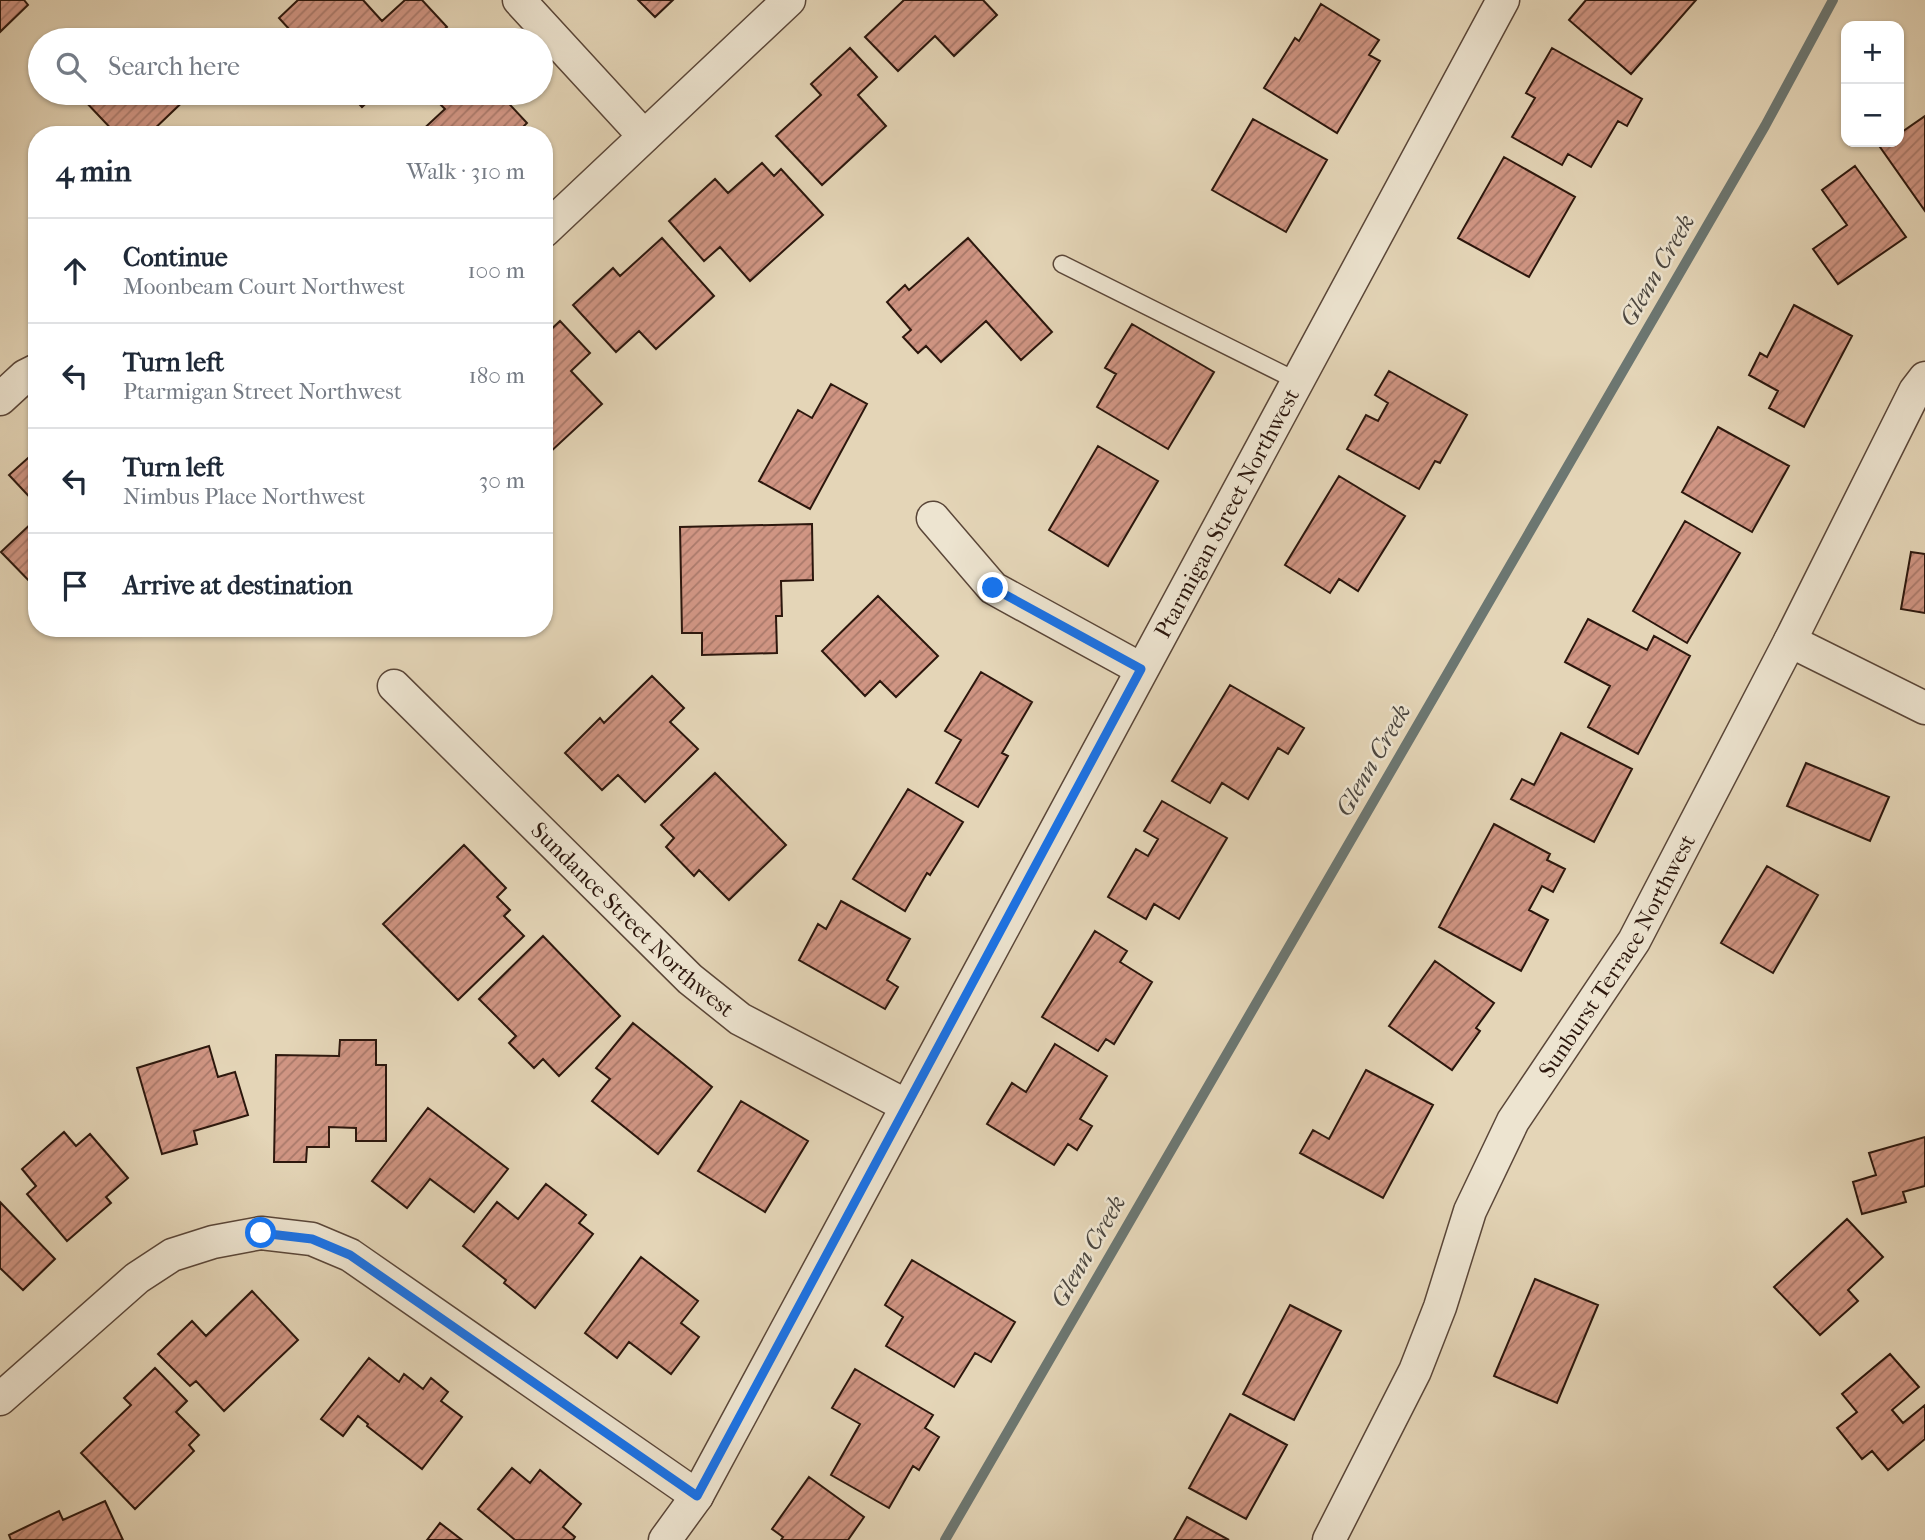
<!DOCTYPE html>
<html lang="en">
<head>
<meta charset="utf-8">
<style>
  :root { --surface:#fff; --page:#f6f6f7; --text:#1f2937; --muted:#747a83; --line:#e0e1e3 }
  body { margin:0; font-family:"IM FELL French Canon",serif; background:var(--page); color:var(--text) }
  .controls { position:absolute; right:21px; top:21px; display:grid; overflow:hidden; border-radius:14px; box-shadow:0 2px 5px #0004 }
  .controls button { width:63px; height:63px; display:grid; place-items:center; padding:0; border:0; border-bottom:2px solid var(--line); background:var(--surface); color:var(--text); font:35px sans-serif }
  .stop { position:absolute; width:21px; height:21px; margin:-16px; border:5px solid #1a73e8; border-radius:50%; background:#fff }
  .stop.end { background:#1a73e8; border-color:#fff; box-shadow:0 2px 7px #0008 }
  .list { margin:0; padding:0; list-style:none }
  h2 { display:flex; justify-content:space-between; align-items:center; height:91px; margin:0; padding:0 28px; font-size:30px }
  h2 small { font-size:23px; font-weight:400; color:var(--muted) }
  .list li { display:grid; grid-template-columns:46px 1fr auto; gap:21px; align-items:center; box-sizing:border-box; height:105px; padding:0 28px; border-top:2px solid var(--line) }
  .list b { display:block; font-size:26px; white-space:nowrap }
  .list p { margin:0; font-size:23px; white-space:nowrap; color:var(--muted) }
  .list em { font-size:23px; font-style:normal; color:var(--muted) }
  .icon { flex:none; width:38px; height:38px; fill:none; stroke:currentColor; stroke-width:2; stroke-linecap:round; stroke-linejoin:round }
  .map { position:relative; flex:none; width:1925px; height:1540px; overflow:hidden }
  .search { position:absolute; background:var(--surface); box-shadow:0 2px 5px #0004; left:28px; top:28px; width:525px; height:77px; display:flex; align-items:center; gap:18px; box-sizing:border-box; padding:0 24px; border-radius:38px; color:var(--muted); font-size:26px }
  .panel { position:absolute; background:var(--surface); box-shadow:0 2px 5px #0004; left:28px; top:126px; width:525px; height:511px; border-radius:28px }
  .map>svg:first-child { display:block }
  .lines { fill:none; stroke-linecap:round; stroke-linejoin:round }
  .stream { stroke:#6c7772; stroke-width:10 }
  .building { fill:url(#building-hatch); stroke:#2c170d; stroke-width:2 }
  .service-casing { stroke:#5a4638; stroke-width:19 }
  .minor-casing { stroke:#5a4638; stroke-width:35 }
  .service { stroke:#ede4d0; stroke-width:16 }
  .minor { stroke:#ede4d0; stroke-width:32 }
  .route { stroke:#1a73e8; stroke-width:9 }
  .labels { text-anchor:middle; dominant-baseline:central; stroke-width:5; stroke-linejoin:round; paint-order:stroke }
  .street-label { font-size:23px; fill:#2c170d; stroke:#ede4d0 }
  .water-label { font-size:24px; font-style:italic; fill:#4c4740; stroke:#ede4d0 }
</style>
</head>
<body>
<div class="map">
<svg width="1925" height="1540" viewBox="0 0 1925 1540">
  <defs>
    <pattern id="building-hatch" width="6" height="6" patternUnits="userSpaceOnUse" patternTransform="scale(1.75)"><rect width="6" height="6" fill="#d09583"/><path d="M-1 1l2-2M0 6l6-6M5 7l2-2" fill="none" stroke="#a9796a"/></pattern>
  </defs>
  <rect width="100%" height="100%" fill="#e4d5b7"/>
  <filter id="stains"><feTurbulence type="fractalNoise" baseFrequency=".00286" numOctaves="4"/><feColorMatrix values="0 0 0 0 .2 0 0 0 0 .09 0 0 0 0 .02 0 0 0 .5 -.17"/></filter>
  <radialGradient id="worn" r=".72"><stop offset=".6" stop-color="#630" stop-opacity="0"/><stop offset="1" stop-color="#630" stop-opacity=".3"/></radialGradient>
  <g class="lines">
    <path class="stream" d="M 945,1540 L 1765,126 L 1833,0"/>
  </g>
  <path class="building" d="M 0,0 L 24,0 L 28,5 L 0,32 Z
    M 298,0 L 363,0 L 382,21 L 405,0 L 422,0 L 447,27 L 433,40 L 299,40 L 279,18 Z
    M 638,0 L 673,0 L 655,17 Z
    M 904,0 L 983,0 L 997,15 L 954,56 L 935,36 L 898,71 L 865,37 Z
    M 1586,0 L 1696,0 L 1631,74 L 1569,20 Z
    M 1321,4 L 1379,40 L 1369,55 L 1380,61 L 1337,133 L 1264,88 L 1295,38 L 1299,41 Z
    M 850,48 L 877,77 L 858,95 L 886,126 L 822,185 L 776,136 L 821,95 L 811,84 Z
    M 1552,48 L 1642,99 L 1627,126 L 1618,121 L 1591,167 L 1568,154 L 1562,165 L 1512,137 L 1535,98 L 1526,93 Z
    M 89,93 L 192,93 L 148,135 L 117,135 L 83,99 Z
    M 349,93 L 377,93 L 362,107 Z
    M 429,93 L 499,93 L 527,123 L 515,135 L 417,135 L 445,109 Z
    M 1925,116 L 1925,211 L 1880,147 L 1888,142 L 1899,142 L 1899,134 Z
    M 1253,119 L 1327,160 L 1286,232 L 1212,190 Z
    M 1504,157 L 1575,197 L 1529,277 L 1458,238 Z
    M 762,163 L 774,176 L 781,169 L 823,215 L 750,281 L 720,247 L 704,261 L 669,221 L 715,179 L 728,193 Z
    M 1855,166 L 1906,237 L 1838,284 L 1813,249 L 1847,225 L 1822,190 Z
    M 662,238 L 714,296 L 656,349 L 639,331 L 616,352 L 573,305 L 613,268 L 620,276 Z
    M 968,238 L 1052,332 L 1021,360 L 986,321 L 941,362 L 926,346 L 918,353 L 903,337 L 911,330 L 887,302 L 905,285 L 909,290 Z
    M 1794,305 L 1852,336 L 1804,427 L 1769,408 L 1778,391 L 1749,375 L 1760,353 L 1767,357 Z
    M 560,321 L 590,353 L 571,371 L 602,404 L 547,455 L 544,453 L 544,336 Z
    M 1132,324 L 1214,372 L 1168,449 L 1097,407 L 1116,374 L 1105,368 Z
    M 1389,371 L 1467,415 L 1440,463 L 1435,461 L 1419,489 L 1347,449 L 1366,415 L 1378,421 L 1388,403 L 1375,395 Z
    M 831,384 L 867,404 L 810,509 L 759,481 L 798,410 L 812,418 Z
    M 1718,427 L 1789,466 L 1752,532 L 1682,492 Z
    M 1098,446 L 1158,481 L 1108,566 L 1049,530 Z
    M 37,450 L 37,505 L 9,475 Z
    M 1339,476 L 1405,516 L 1358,591 L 1339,579 L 1330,593 L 1285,565 Z
    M 37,518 L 37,589 L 1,552 Z
    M 1685,521 L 1740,553 L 1687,643 L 1633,611 Z
    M 812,524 L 813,580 L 781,581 L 782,616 L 776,616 L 777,653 L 702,655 L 702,633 L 682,633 L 680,527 Z
    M 1911,552 L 1925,554 L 1925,613 L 1901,609 Z
    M 878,596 L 938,656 L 896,697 L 880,681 L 865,696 L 822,651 Z
    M 1588,619 L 1647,650 L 1654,636 L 1690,656 L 1638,754 L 1588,727 L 1610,686 L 1565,662 Z
    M 981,672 L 1032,702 L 1002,753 L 1008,756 L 978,807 L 936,783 L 961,740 L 945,731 Z
    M 652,676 L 684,708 L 670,722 L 698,749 L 645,802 L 618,775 L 602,790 L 565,753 L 600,718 L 604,723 Z
    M 1230,685 L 1304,728 L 1288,754 L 1278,748 L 1248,799 L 1222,783 L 1210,803 L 1172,781 Z
    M 1561,733 L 1632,769 L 1594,842 L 1511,799 L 1522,779 L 1534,785 Z
    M 1806,763 L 1889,797 L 1870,841 L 1787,806 Z
    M 715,773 L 786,845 L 729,900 L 699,870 L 694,876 L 666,847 L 674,838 L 661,825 Z
    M 908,789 L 963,822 L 930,875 L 927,873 L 905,911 L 853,879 Z
    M 1162,801 L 1227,838 L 1179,919 L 1154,904 L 1146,919 L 1108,897 L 1136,849 L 1148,856 L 1158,839 L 1144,831 Z
    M 1494,824 L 1550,854 L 1547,860 L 1565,869 L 1553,892 L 1542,886 L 1529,910 L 1548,920 L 1521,971 L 1439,927 Z
    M 464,845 L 506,888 L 497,897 L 510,910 L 504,916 L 524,936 L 458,1000 L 383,924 Z
    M 1767,866 L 1818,895 L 1773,973 L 1721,943 Z
    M 841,901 L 910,939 L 887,980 L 898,987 L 885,1009 L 799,960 L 818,924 L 826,929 Z
    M 1095,931 L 1127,951 L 1120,962 L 1152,982 L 1114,1044 L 1106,1039 L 1098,1051 L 1042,1017 Z
    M 543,936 L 620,1016 L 559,1076 L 543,1059 L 534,1068 L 509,1043 L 516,1036 L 479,999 Z
    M 1435,961 L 1494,1003 L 1476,1028 L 1480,1031 L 1452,1070 L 1389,1026 Z
    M 633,1023 L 712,1087 L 658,1154 L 592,1101 L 610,1079 L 596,1068 Z
    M 340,1040 L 376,1040 L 376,1065 L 386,1065 L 386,1141 L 356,1141 L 356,1128 L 329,1127 L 329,1147 L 307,1147 L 306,1162 L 274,1162 L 276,1055 L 339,1056 Z
    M 1055,1044 L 1107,1076 L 1080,1119 L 1092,1126 L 1077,1150 L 1068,1144 L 1054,1165 L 987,1124 L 1012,1083 L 1026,1092 Z
    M 209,1046 L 218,1077 L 235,1072 L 248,1115 L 194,1131 L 197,1144 L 162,1154 L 137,1068 Z
    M 1366,1070 L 1433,1105 L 1383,1198 L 1300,1153 L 1313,1130 L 1329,1139 Z
    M 741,1101 L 808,1141 L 765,1212 L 698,1171 Z
    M 428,1108 L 508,1169 L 474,1212 L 430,1179 L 407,1208 L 372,1181 Z
    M 64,1132 L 76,1146 L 90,1134 L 128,1178 L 106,1197 L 111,1203 L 67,1241 L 27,1194 L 36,1186 L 22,1169 Z
    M 1925,1137 L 1925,1186 L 1903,1192 L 1906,1202 L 1862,1214 L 1853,1182 L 1876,1175 L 1869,1153 Z
    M 546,1184 L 586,1215 L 579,1223 L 593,1234 L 535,1308 L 504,1283 L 506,1280 L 463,1246 L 497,1202 L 518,1219 Z
    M 0,1202 L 55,1259 L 23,1290 L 0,1268 Z
    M 1847,1219 L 1883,1257 L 1848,1290 L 1858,1301 L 1820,1335 L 1774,1287 Z
    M 641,1257 L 698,1301 L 681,1323 L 699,1337 L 671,1374 L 629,1342 L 617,1358 L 585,1333 Z
    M 912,1260 L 1015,1322 L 991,1362 L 975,1353 L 954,1387 L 886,1346 L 903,1317 L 885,1305 Z
    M 1535,1279 L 1598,1305 L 1557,1403 L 1494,1376 Z
    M 252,1291 L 298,1340 L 224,1411 L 196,1381 L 190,1386 L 158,1354 L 192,1321 L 206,1336 Z
    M 1290,1305 L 1341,1331 L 1294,1420 L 1243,1394 Z
    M 1890,1354 L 1919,1387 L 1892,1410 L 1903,1423 L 1925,1405 L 1925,1439 L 1888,1470 L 1872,1451 L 1862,1459 L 1837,1428 L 1857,1412 L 1842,1394 Z
    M 369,1358 L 399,1382 L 404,1374 L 423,1389 L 431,1378 L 448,1392 L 441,1401 L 462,1417 L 422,1469 L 367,1426 L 368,1424 L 358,1416 L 343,1436 L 321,1419 Z
    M 155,1368 L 187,1401 L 176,1412 L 199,1435 L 189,1445 L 194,1451 L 135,1509 L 81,1453 L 131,1405 L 124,1398 Z
    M 855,1369 L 933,1415 L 925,1428 L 939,1437 L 919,1470 L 913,1466 L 889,1508 L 831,1475 L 860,1424 L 832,1408 Z
    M 1230,1414 L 1287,1445 L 1246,1519 L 1189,1488 Z
    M 512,1468 L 530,1483 L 540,1470 L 581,1504 L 563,1527 L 575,1537 L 573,1540 L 515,1540 L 478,1509 Z
    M 809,1477 L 864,1517 L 848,1540 L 781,1540 L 783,1537 L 772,1529 Z
    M 105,1501 L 123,1540 L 11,1540 L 9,1535 L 59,1511 L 63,1520 Z
    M 1187,1517 L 1229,1540 L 1174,1540 Z
    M 440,1523 L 462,1540 L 427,1540 Z"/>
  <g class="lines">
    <defs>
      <path id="service" d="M 1062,264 L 1297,381"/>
      <g id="minor">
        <path d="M 519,0 L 644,136"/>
        <path d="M 544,231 L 789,0"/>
        <path d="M 0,399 L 25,376 L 37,370"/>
        <path d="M 933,518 L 993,588 L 1141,669"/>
        <path d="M 1790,641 L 1925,708"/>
        <path id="s1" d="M 394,686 L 690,979 L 740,1019 L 907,1106"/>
        <path d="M 0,1399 L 137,1278 L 172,1255 L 213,1242 L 261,1233 L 312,1239 L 350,1255 L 697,1496"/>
        <path id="s2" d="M 665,1540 L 697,1496 L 1503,0"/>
        <path id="s3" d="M 1329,1540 L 1415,1371 L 1440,1307 L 1470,1211 L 1513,1121 L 1634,941 L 1790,641 L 1915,391 L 1925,378"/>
      </g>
    </defs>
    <use href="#service" class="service-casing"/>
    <use href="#minor" class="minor-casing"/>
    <use href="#service" class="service"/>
    <use href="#minor" class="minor"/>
  </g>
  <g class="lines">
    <path class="route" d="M 261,1233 L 312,1239 L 350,1255 L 697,1496 L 1141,669 L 993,588"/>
  </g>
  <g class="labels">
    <g class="street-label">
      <text stroke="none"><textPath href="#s2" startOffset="1171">Ptarmigan Street Northwest</textPath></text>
      <text stroke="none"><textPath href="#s1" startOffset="334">Sundance Street Northwest</textPath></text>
      <text stroke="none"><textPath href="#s3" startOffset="654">Sunburst Terrace Northwest</textPath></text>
    </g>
    <g class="water-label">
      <text transform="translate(1657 270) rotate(-60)">Glenn Creek</text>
      <text transform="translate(1373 760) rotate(-60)">Glenn Creek</text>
      <text transform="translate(1088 1251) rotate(-60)">Glenn Creek</text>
    </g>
  </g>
  <rect width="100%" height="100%" filter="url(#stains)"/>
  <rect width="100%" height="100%" fill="url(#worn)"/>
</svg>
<div class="controls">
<button>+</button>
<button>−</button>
</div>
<div class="stop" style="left:261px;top:1233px"></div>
<div class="stop end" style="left:993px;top:588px"></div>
<div class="search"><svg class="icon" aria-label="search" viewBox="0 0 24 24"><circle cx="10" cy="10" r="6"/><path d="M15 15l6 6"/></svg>Search here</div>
<section class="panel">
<h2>4 min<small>Walk · 310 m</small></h2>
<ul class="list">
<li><svg class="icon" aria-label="ahead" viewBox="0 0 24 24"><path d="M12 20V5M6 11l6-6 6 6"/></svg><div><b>Continue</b><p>Moonbeam Court Northwest</p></div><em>100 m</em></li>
<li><svg class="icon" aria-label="left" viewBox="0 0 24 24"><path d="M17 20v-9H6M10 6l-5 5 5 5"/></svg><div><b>Turn left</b><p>Ptarmigan Street Northwest</p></div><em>180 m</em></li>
<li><svg class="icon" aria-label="left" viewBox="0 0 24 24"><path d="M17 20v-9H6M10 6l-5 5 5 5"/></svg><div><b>Turn left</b><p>Nimbus Place Northwest</p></div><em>30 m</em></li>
<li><svg class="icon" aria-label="arrive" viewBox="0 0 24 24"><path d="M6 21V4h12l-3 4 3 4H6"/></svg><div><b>Arrive at destination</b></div></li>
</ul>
</section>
</div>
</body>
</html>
